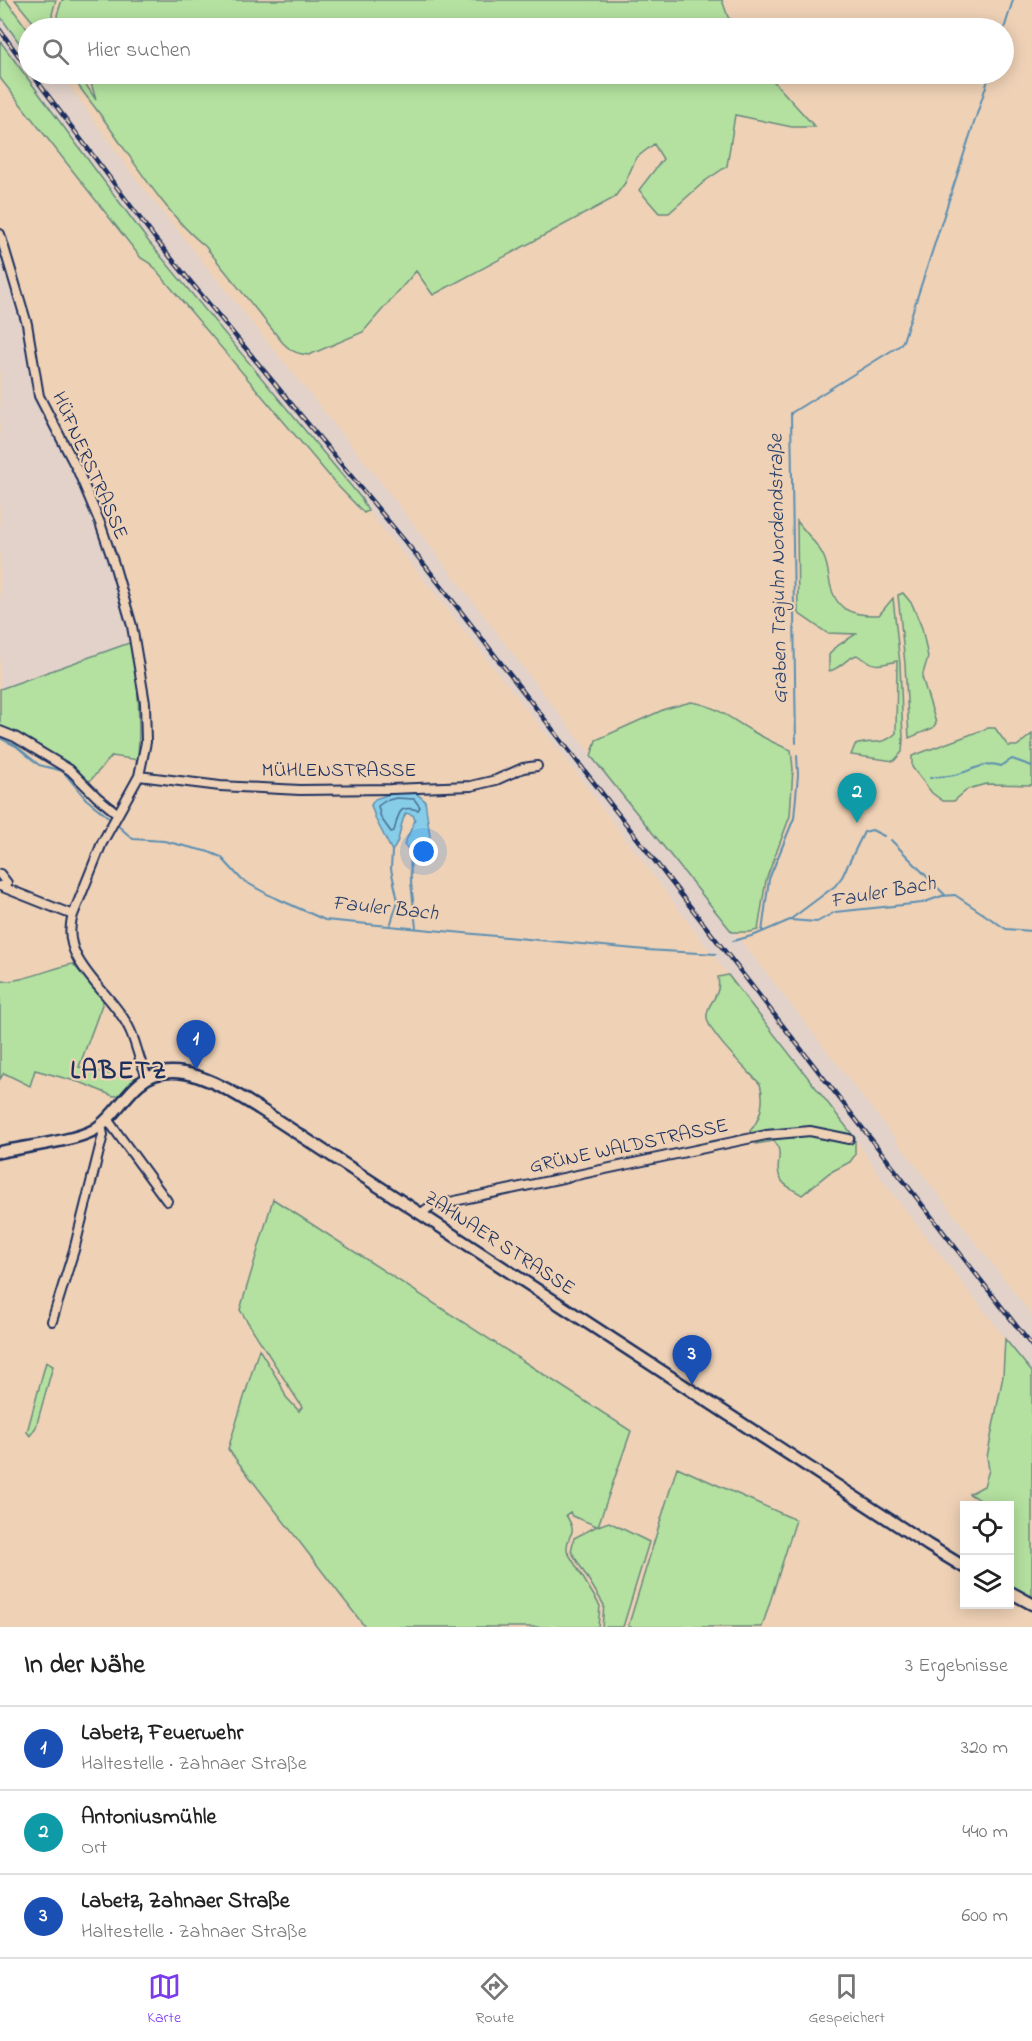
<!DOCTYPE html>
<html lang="de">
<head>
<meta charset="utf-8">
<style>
  :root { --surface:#fff; --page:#f6f6f6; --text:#222; --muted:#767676; --line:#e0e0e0; --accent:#7c3aed }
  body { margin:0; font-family:"Indie Flower",sans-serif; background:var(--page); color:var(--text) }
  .controls { position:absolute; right:18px; bottom:18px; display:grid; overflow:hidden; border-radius:0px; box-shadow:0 3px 15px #0003 }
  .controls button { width:54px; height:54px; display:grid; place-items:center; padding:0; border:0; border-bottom:2px solid var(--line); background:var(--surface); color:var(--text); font:30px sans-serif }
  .you { position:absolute; left:424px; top:852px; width:21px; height:21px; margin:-15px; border:4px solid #fff; border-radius:50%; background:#1a73e8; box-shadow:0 0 0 9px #1a73e833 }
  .badge { display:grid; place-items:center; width:39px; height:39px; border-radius:50%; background:var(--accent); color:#fff; font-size:20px; font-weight:700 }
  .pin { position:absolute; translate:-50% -50px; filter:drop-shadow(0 2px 3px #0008) }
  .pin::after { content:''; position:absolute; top:32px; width:21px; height:18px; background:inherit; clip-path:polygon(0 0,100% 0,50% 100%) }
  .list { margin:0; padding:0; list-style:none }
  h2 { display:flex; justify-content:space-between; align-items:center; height:78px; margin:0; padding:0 24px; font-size:26px }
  h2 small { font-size:20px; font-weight:400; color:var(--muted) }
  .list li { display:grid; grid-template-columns:39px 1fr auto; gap:18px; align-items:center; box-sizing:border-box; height:84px; padding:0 24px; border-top:2px solid var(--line) }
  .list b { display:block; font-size:22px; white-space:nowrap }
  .list p { margin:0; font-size:20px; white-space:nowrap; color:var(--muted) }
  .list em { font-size:20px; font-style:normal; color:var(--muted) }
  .icon { flex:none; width:33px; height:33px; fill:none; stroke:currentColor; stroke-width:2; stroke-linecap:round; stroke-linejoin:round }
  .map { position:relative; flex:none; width:1032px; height:1627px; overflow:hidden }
  .search { position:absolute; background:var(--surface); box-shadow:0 3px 15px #0003; left:18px; right:18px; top:18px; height:66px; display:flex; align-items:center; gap:15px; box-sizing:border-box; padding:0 21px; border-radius:33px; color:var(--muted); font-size:22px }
  .sheet { height:330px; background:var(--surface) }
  nav { display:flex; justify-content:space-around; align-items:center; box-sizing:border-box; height:84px; border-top:2px solid var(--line); background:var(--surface); font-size:16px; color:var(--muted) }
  nav a { display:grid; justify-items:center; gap:3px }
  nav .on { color:var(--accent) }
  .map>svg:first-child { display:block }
  .built { fill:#e2d2ca }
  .green { fill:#b4e19f; stroke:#68887e; stroke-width:1.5 }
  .water { fill:#87cde8; stroke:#5c8eb1; stroke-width:1.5 }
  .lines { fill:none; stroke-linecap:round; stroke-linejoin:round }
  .shore { stroke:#466e95; stroke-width:1.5 }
  .stream { stroke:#5c8eb1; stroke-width:2 }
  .street-casing { stroke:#1b2f5e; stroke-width:12 }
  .secondary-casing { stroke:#1b2f5e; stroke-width:15 }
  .street { stroke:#efd2b6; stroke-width:8 }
  .secondary { stroke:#efd2b6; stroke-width:10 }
  .rail-casing { stroke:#1b2f5e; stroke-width:4.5 }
  .rail { stroke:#efd2b6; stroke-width:2; stroke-dasharray:7; stroke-linecap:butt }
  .labels { text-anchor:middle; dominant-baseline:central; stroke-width:4.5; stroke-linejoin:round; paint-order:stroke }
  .street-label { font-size:20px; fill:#1b2f5e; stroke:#efd2b6 }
  .water-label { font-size:21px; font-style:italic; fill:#263f6c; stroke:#efd2b6 }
  .district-label { font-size:26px; font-weight:bold; letter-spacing:1.5px; fill:#1b2f5e; stroke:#efd2b6 }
</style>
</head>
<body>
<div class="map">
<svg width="1032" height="1627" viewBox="0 0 1032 1627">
  <rect width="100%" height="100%" fill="#efd2b6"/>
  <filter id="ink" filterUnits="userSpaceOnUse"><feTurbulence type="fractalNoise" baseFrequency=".0167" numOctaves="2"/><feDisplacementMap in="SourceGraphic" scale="12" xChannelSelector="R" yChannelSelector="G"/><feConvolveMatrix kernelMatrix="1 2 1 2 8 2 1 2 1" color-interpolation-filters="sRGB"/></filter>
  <g filter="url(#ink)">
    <path class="built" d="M 0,0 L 6,0 L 28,30 L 28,74 L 61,74 L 136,179 L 381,482 L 580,741 L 765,971 L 1032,1315 L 1032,1372 L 885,1184 L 855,1138 L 728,975 L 563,755 L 415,568 L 368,511 L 361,498 L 149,242 L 82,154 L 0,41 Z
      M 0,244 L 20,314 L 31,382 L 43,412 L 62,445 L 92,513 L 122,601 L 132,642 L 0,689 Z"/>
    <path class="green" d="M 0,0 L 6,0 L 28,30 L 28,55 L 0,16 Z
      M 15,0 L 56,0 L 52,14 L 54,28 L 38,28 Z
      M 62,0 L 722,0 L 728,17 L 736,28 L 59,28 L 57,15 Z
      M 0,41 L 149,242 L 361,498 L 368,511 L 364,513 L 337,485 L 151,264 L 141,258 L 0,78 Z
      M 70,74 L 79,74 L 96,100 L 91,83 L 85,74 L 767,74 L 815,127 L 792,127 L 735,115 L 727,166 L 705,181 L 669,213 L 659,213 L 639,190 L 663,159 L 654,144 L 636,158 L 625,183 L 614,198 L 433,295 L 416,271 L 363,332 L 309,355 C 297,354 291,351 283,343 L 205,246 C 171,219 139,170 114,134 C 100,113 84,94 70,74 Z
      M 797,521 C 805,532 817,543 823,555 C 827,563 828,570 829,578 C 834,610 850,616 879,615 L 893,598 L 900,664 L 903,739 L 902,752 L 894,761 L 851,755 L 855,745 C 871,739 882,747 896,733 L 897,661 C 878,666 873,667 857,655 C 844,659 842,668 829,671 L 829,655 L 834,648 L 856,634 L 827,633 L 798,613 Z
      M 903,593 L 912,604 L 922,628 L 928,657 L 922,677 L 936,723 L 933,728 L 909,738 L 905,664 L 898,595 Z
      M 132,642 C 139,681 140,720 138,760 L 112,756 L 88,783 L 0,728 L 0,689 Z
      M 691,702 C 715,705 731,719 752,731 C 764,738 777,745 791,750 L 793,769 L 790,816 L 766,880 L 758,930 L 750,932 L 732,932 L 591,756 L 596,740 L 665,709 Z
      M 988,728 L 995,728 L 1008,746 L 1017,746 L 1032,734 L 1032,785 L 986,784 L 968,789 L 954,801 L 943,801 L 932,793 L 912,767 L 912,756 Z
      M 73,964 L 104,999 L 79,1067 L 123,1077 L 139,1077 L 123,1095 L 113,1096 L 82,1083 L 35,1070 L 30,1086 L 4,1073 L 0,1079 L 0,981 C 22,983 50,968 73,964 Z
      M 728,975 L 855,1138 L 855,1155 L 850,1162 L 829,1173 L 802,1195 C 796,1191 786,1187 782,1181 C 772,1168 786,1154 774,1141 L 756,1144 L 750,1131 C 761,1119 765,1100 760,1084 C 748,1071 707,1032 707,1017 C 706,1002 722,998 718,977 Z
      M 273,1199 L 631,1431 L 598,1526 L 609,1522 L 649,1542 L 623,1627 L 602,1627 L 604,1605 L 571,1551 L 574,1538 L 597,1526 L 572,1516 L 570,1512 L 566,1515 C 580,1538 566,1530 567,1551 L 600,1606 L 598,1627 L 365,1627 L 228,1449 L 259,1349 L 280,1383 L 286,1397 L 299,1411 L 302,1407 L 240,1310 Z
      M 1005,1339 L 1032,1372 L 1032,1597 L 1030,1599 L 1010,1588 L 1010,1506 L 989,1505 L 969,1494 L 984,1486 L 989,1470 L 987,1457 L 1003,1376 Z
      M 46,1362 L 53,1366 L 36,1427 L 30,1436 L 27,1432 Z
      M 677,1467 L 796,1520 L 762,1627 L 628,1627 Z"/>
    <path class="water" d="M 395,792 L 416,793 L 425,801 L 430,836 L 426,846 L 410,850 L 404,845 L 415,820 L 413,815 L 406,813 C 399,824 401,842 392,851 L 376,820 L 371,805 L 375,799 Z"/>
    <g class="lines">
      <path class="shore" d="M 396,798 L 414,799 L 420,807 L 418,810 C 397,804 399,815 394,831 L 391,832 L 381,818 L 378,806 L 385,801 Z"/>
      <path class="stream" d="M 1004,29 L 1013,0
        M 0,738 L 16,746 L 39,765 L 63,771 L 86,799 L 112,820
        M 796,743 L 791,413 L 899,346 L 903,341 L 990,74
        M 930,778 C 939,776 946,777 954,775 C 971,772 984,760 1001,766 L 1012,759 L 1032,766
        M 116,824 L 133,839 L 164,841 L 209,852 L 221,857 L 242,880 L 269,895 L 325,920 L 646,950 L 716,954
        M 891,840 L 945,895
        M 410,850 L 411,882 L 416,928
        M 791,919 L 835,886 L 842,877 L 864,832 L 872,830 L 884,836
        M 390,926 L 398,901 L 391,869 L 392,851
        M 762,932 L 769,879 L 794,818 L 798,775 L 797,755
        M 733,941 L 755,935 L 790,920 L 817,922 L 835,912 L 922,903 L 942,896 L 955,895 L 1006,929 L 1032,931"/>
      <defs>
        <path id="street" d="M 0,234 L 27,324 L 39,396 L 78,471 L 100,523 L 114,564 L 132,626 L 145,703 L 146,742 L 139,776 L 102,843 L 73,915 C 58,961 110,990 128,1026 C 137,1042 138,1062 148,1077
          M 0,731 L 15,737 L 70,770 L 97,797 L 118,814
          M 139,776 L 220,786 L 300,790 L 391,789 L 471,786 L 496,780 L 523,768 L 537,766
          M 0,874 L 7,883 L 6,888
          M 0,886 L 73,915
          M 107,1119 L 167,1201
          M 420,1214 L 431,1206 L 766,1135 L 810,1131 L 849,1139
          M 52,1321 L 74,1250 L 103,1135 L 101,1125"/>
        <path id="secondary" d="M 0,1152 C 23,1147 75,1141 94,1130 C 112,1119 123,1098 139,1084 C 174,1053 228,1089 260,1109 L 928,1545 L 964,1567
          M 1010,1592 L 1032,1604"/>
      </defs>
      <use href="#street" class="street-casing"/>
      <use href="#secondary" class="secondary-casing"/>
      <use href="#street" class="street"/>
      <use href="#secondary" class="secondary"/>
      <defs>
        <path id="rail" d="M 0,30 L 28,69
          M 32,74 L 157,241 L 427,568 L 1032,1346"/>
      </defs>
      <use href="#rail" class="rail-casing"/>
      <use href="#rail" class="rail"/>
    </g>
  </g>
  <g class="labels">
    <g class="street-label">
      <text transform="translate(89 466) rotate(66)">HÜFNERSTRASSE</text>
      <text x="339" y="771">MÜHLENSTRASSE</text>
      <text transform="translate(629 1147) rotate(-12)">GRÜNE WALDSTRASSE</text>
      <text transform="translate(499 1244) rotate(33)">ZAHNAER STRASSE</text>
    </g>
    <g class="water-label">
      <text transform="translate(779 569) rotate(-91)">Graben Trajuhn Nordendstraße</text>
      <text transform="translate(883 893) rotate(-10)">Fauler Bach</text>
      <text transform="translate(385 909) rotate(6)">Fauler Bach</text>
    </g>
    <g class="district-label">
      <text x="119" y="1072">LABETZ</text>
    </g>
  </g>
</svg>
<div class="controls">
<button><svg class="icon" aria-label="locate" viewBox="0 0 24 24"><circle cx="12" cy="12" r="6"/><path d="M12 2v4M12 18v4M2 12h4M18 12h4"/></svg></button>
<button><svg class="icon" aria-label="layers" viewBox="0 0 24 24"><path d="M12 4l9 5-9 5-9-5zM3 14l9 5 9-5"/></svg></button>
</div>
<div class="you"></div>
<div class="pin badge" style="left:196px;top:1070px;background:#1a4fb4">1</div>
<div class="pin badge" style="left:857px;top:823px;background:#0f9aa8">2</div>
<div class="pin badge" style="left:692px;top:1385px;background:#1a4fb4">3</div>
<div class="search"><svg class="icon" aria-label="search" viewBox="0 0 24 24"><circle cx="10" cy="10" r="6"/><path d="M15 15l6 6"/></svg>Hier suchen</div>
</div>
<section class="sheet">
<h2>In der Nähe<small>3 Ergebnisse</small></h2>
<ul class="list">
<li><span class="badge" style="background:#1a4fb4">1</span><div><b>Labetz, Feuerwehr</b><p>Haltestelle · Zahnaer Straße</p></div><em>320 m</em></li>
<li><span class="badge" style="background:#0f9aa8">2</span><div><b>Antoniusmühle</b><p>Ort</p></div><em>440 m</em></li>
<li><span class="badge" style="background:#1a4fb4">3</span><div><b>Labetz, Zahnaer Straße</b><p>Haltestelle · Zahnaer Straße</p></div><em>600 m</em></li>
</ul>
</section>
<nav>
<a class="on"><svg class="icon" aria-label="map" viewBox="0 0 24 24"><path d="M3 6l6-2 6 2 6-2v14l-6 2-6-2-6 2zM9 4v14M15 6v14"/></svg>Karte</a>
<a><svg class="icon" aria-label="directions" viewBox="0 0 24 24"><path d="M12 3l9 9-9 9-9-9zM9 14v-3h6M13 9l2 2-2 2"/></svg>Route</a>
<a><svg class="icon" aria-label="saved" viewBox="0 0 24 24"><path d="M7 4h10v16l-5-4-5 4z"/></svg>Gespeichert</a>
</nav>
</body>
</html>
